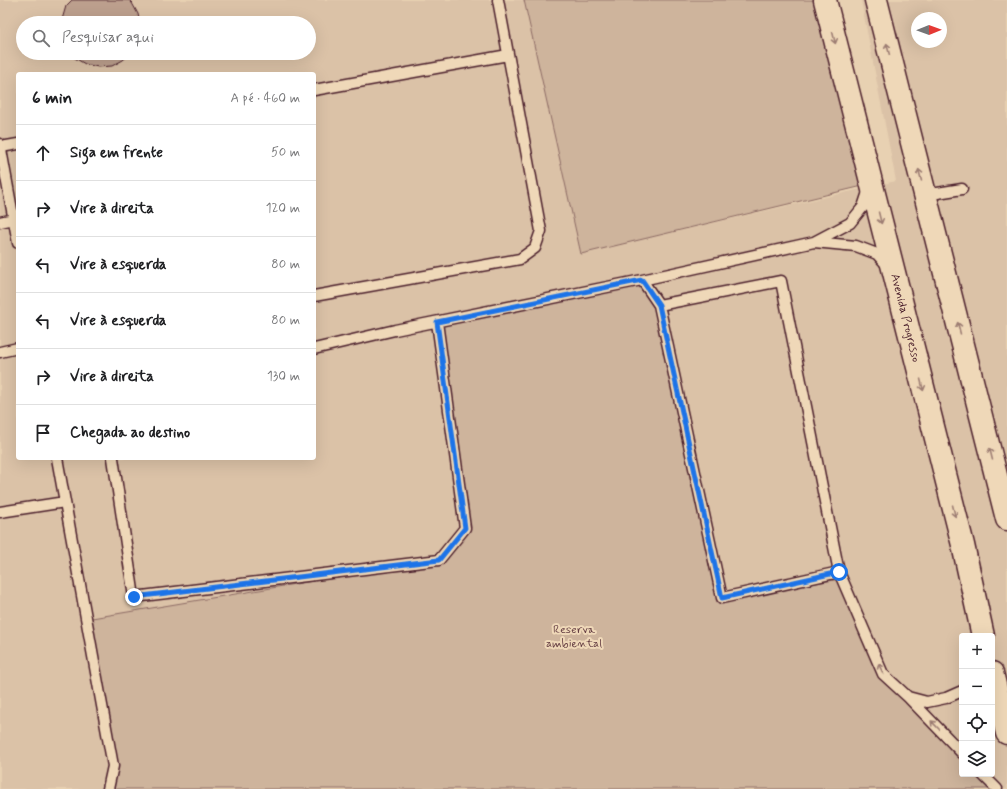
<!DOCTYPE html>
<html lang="pt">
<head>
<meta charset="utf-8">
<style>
  :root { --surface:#fff; --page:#f2f2f2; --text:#202124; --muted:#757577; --line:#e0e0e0 }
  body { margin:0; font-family:Mynerve,sans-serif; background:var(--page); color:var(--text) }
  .controls { position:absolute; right:12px; bottom:12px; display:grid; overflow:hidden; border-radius:4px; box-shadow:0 4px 16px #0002 }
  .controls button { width:36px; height:36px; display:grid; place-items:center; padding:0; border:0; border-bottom:1px solid var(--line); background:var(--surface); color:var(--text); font:20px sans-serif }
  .compass { position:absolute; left:911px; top:12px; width:36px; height:36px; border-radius:50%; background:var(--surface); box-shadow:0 4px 16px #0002; rotate:89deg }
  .stop { position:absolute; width:12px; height:12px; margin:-9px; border:3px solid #1a73e8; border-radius:50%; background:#fff }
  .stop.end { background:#1a73e8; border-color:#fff; box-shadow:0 1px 4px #0008 }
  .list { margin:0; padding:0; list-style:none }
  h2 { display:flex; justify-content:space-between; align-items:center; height:52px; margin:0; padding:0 16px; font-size:17px }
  h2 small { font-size:13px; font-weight:400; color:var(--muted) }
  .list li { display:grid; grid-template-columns:26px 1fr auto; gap:12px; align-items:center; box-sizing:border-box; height:56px; padding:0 16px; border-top:1px solid var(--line) }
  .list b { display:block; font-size:15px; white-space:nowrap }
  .list em { font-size:13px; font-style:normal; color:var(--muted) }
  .icon { flex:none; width:22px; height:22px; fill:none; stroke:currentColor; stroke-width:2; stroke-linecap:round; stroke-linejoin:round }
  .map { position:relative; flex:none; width:1007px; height:789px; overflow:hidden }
  .search { position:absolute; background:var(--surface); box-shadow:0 4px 16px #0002; left:16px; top:16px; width:300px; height:44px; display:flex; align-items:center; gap:10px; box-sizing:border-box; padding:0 14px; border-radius:22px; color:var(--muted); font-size:15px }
  .panel { position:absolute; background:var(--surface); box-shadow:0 4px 16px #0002; left:16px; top:72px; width:300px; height:388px; border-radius:4px }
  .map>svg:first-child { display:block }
  .built { fill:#dbc2a7; fill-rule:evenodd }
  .green { fill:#ceb49c; stroke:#8c6a64 }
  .building { fill:#bc9f8d; stroke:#4a1f2b }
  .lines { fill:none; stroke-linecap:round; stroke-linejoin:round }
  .lane-casing { stroke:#4a1f2b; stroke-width:13 }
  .secondary-casing { stroke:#4a1f2b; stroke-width:25 }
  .lane { stroke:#efd8b8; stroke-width:10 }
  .secondary { stroke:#efd8b8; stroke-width:22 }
  .oneway { stroke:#9c7c72 }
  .route { stroke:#1a73e8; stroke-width:5 }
  .labels { text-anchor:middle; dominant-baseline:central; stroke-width:4; stroke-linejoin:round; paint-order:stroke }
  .street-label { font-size:12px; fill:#4a1f2b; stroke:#efd8b8 }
  .park-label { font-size:12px; fill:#643d42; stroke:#efd8b8 }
</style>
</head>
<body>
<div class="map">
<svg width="1007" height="789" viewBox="0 0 1007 789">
  <rect width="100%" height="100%" fill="#e8d1b2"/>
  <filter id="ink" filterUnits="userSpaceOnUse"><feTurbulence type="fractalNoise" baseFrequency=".025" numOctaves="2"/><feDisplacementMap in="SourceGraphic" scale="8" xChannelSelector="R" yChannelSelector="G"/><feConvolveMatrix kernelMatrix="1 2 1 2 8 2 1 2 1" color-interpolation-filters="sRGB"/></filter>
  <g filter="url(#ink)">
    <path class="built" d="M 0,0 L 535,0 L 581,253 L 896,181 L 861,0 L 1007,0 L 1007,789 L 0,789 ZM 917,18 L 941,18 L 941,42 L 917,42 ZM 23,23 L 309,23 L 309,53 L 23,53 ZM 18,74 L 314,74 L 314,458 L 18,458 ZM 962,636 L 992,636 L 992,774 L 962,774 Z"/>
    <path class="green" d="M 524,0 L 825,0 L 871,184 L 581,254 Z
      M 642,280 L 659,305 L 722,598 L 841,579 L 883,674 L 962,754 L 962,774 L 982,774 L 997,789 L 108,789 L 113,766 L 86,619 L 439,560 L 465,528 L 437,322 Z"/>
    <path class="building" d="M 72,0 L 129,0 L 132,3 L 138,14 L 140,23 L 61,23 L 66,6 Z
      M 71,53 L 131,53 L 123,60 L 112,66 L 98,67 L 85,64 L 73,57 Z"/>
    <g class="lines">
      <defs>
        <path id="lane" d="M 314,90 L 508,55
          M 0,144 L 18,243
          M 1,147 L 18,144
          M 925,195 L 962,189
          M 0,222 L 14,219
          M 814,242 L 856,246 L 877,254 L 888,266
          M 642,280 L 659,305
          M 781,281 L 839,572 L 722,598 L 659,305 Z
          M 314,296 L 520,259 L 535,248 L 541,231 L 498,0
          M 314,349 L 395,330 L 642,280 L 814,242 L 850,223 L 863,207 L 869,189
          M 0,352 L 18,348
          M 57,458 L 113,766 L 108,789
          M 113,458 L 134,597 L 439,560 L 465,528 L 437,322
          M 0,512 L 65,502
          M 839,572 L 883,674 L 908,697 L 962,753
          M 908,697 L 927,702 L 946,698 L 962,691
          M 982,774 L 997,789"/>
        <path id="secondary" d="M 825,0 L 963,545 L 983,636
          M 876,0 L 1007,519
          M 992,673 L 1007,733"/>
      </defs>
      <use href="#lane" class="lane-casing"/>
      <use href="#secondary" class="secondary-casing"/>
      <use href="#lane" class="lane"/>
      <use href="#secondary" class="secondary"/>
    </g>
    <defs><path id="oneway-shaft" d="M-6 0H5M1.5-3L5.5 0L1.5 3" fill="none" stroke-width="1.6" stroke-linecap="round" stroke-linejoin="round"/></defs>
    <g class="oneway">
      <use href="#oneway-shaft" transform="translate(834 38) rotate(76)"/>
      <use href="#oneway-shaft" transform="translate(888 49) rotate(-104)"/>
      <use href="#oneway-shaft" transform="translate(920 175) rotate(-104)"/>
      <use href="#oneway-shaft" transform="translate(880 218) rotate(76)"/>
      <use href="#oneway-shaft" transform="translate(959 328) rotate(-104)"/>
      <use href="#oneway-shaft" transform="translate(922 385) rotate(76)"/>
      <use href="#oneway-shaft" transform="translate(991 454) rotate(-104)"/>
      <use href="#oneway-shaft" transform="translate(954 511) rotate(76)"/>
      <use href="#oneway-shaft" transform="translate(881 669) rotate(-116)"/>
      <use href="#oneway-shaft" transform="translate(935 725) rotate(-134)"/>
    </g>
  </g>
  <g class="lines" filter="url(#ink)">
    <path class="route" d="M 134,597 L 439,560 L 465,528 L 437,322 L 642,280 L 659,305 L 722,598 L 839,572"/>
  </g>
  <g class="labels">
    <g class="street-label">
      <text transform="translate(905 318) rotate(76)">Avenida Progresso</text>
    </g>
    <g class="park-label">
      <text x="574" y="630">Reserva<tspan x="574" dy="14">ambiental</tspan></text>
    </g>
  </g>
</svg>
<div class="controls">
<button>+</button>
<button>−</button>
<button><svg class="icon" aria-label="locate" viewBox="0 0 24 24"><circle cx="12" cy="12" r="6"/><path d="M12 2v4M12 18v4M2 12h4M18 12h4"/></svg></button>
<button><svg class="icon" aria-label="layers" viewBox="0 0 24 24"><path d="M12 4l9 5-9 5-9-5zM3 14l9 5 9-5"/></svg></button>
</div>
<svg class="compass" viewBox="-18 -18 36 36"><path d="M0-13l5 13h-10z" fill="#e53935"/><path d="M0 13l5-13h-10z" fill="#757577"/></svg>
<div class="stop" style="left:839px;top:572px"></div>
<div class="stop end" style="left:134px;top:597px"></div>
<div class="search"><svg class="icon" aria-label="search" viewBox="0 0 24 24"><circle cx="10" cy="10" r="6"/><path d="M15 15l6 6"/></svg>Pesquisar aqui</div>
<section class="panel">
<h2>6 min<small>A pé · 460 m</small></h2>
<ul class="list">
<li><svg class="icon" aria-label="ahead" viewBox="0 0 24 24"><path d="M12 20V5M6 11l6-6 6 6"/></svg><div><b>Siga em frente</b></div><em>50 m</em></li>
<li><svg class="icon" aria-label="right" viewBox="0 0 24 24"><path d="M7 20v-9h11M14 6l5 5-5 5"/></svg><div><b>Vire à direita</b></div><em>120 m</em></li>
<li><svg class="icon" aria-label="left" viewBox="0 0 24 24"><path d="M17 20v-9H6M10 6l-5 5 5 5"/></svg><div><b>Vire à esquerda</b></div><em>80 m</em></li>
<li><svg class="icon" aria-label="left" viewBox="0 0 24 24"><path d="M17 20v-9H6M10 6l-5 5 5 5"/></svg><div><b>Vire à esquerda</b></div><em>80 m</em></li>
<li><svg class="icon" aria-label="right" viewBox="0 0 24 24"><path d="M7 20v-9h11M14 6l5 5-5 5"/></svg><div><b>Vire à direita</b></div><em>130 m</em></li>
<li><svg class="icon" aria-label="arrive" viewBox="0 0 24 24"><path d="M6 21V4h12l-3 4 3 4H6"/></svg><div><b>Chegada ao destino</b></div></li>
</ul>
</section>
</div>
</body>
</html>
